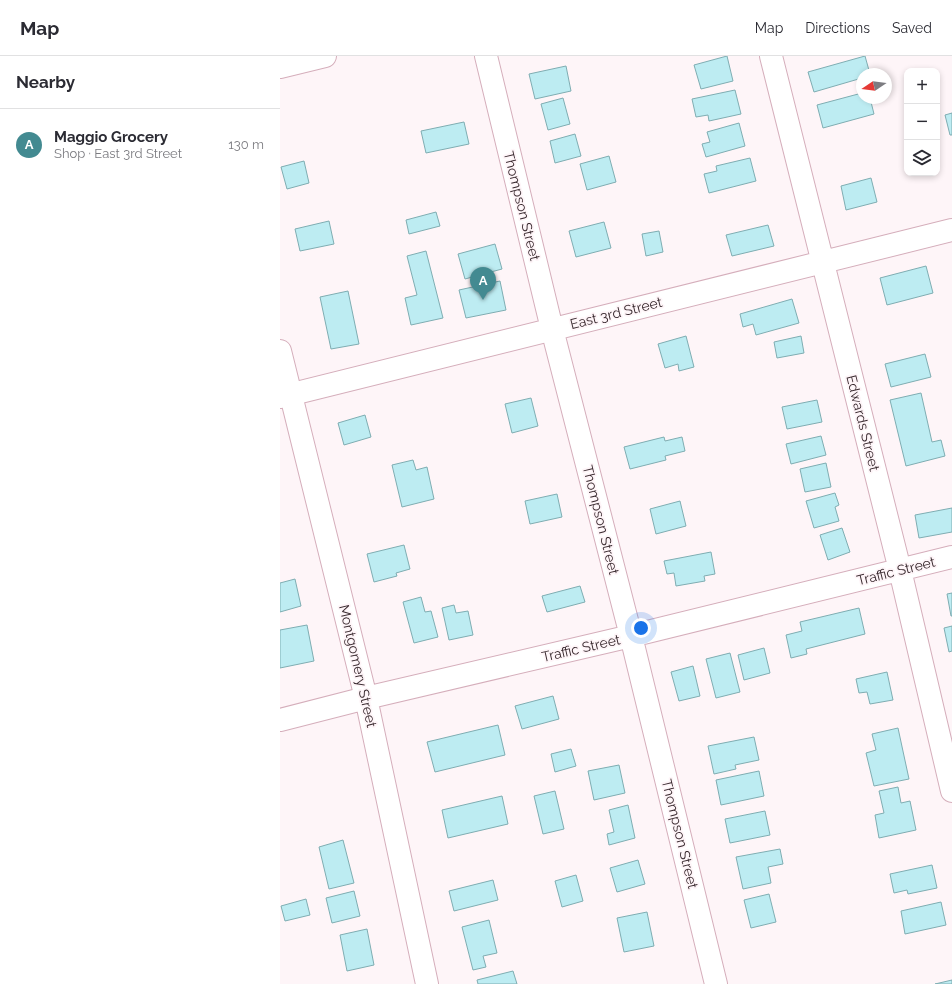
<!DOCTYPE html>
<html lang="en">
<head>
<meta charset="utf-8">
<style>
  :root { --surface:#fff; --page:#f2f2f3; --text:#2b2b33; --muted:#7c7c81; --line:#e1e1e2; --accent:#438a91 }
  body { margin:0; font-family:Raleway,sans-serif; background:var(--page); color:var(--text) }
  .controls { position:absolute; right:12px; top:12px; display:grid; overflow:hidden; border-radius:8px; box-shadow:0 2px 6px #0003 }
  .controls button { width:36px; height:36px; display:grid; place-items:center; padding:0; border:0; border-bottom:1px solid var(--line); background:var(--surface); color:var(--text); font:20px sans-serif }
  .compass { position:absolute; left:576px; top:12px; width:36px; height:36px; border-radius:50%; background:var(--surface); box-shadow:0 2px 6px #0003; rotate:257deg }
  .you { position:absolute; left:361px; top:572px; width:14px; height:14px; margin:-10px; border:3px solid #fff; border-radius:50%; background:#1a73e8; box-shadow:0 0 0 6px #1a73e833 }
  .badge { display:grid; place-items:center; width:26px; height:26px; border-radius:50%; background:var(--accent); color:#fff; font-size:13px; font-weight:700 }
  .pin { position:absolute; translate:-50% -33px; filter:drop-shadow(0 1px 2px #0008) }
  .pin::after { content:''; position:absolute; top:21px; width:14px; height:12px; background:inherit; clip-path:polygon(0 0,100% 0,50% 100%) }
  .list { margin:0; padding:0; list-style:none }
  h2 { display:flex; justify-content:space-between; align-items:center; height:52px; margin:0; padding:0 16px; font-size:17px }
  h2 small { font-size:13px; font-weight:400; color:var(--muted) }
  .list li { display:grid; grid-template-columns:26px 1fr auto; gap:12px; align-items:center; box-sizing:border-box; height:72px; padding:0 16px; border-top:1px solid var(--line) }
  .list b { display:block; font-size:15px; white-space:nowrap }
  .list p { margin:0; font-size:13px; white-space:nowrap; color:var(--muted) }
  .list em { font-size:13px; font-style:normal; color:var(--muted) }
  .icon { flex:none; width:22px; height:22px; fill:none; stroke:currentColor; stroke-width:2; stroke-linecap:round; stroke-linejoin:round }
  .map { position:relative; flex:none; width:672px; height:928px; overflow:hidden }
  header { display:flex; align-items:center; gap:24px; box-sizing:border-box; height:56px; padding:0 20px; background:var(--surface); border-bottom:1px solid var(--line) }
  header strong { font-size:19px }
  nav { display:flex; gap:22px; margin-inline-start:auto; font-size:14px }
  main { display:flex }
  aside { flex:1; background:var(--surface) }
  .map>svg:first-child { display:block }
  .building { fill:#bdecf2; stroke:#7fadb2 }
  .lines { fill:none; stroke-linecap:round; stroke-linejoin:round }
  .minor-casing { stroke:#d5aebb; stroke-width:24 }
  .minor { stroke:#fff; stroke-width:22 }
  .labels { text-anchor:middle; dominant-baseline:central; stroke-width:3.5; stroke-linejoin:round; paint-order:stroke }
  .street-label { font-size:14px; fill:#38292e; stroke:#fef5f8 }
</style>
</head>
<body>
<header>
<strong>Map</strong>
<nav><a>Map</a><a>Directions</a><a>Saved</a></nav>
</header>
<main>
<aside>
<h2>Nearby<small></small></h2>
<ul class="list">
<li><span class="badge">A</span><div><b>Maggio Grocery</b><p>Shop · East 3rd Street</p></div><em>130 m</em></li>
</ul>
</aside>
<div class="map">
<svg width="672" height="928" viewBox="0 0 672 928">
  <rect width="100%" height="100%" fill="#fef5f8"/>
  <path class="building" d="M 447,0 L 453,25 L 421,33 L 414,9 Z
    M 585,0 L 590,18 L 582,18 L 582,22 L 534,36 L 528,16 Z
    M 286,10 L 291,35 L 255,43 L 249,18 Z
    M 455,34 L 461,58 L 429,65 L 428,59 L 416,61 L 412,43 Z
    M 582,37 L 582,42 L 590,42 L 594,58 L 543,72 L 537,49 Z
    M 283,42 L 290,68 L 268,74 L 261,48 Z
    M 672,57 L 672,79 L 670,79 L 665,59 Z
    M 184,66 L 189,88 L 146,97 L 141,75 Z
    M 459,67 L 465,90 L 426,101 L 422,88 L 430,86 L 427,76 Z
    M 295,78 L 301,100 L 275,107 L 270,85 Z
    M 329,100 L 336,126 L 307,134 L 300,108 Z
    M 470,102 L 476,125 L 429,137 L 424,118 L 437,115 L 436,110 Z
    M 24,105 L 29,127 L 7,133 L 1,111 Z
    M 591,122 L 597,146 L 566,154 L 561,130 Z
    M 156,156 L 160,170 L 129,178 L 126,164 Z
    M 49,165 L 54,188 L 20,195 L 15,173 Z
    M 324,166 L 331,192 L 296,201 L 289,175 Z
    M 488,169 L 494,190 L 452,200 L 446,179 Z
    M 379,175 L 383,196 L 366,200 L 362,178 Z
    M 215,188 L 222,213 L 185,223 L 178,198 Z
    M 146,195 L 163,262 L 131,269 L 125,242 L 137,239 L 127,200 Z
    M 646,210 L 653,237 L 607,249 L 600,222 Z
    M 220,225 L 226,254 L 186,262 L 179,234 Z
    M 68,235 L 79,288 L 51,293 L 40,241 Z
    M 512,243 L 519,267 L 476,279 L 473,268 L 463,271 L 460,258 Z
    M 406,280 L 414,311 L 399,315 L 398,308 L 385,312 L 378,288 Z
    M 521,280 L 524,297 L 497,302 L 494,286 Z
    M 645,298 L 651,321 L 611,331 L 605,308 Z
    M 641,337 L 652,386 L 661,384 L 665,400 L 626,410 L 610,344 Z
    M 251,342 L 258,370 L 232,377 L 225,348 Z
    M 537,344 L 542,366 L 507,373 L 502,351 Z
    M 85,359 L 91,381 L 64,389 L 58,367 Z
    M 541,380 L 546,399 L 511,408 L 506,388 Z
    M 384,381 L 385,385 L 402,381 L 405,395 L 385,400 L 386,404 L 350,413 L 344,391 Z
    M 133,404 L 136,414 L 147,411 L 154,443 L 122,451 L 112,409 Z
    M 546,407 L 551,431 L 525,436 L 520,413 Z
    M 555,437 L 559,449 L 555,451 L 559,465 L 534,472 L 526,445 Z
    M 277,438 L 282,461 L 250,468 L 245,445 Z
    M 400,445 L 406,470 L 376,478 L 370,453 Z
    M 672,452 L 672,476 L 639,482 L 635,459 Z
    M 562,472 L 570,496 L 548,504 L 540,479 Z
    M 124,489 L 130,513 L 116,517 L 117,520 L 94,526 L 87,498 Z
    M 431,496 L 435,518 L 424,520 L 425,525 L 396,530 L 394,517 L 387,518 L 384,505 Z
    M 15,523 L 21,550 L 0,556 L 0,527 Z
    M 300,530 L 305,546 L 267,556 L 262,540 Z
    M 672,537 L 672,560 L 671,560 L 667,538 Z
    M 141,541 L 145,556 L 151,555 L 158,581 L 134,587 L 123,546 Z
    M 174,549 L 176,557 L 188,555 L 193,579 L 169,584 L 162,552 Z
    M 579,552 L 585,578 L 526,593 L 527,598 L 511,602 L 506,579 L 522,575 L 520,566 Z
    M 27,569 L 34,605 L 0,612 L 0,574 Z
    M 672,570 L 672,595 L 669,596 L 664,572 Z
    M 484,592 L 490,617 L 464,624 L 458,599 Z
    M 450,597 L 460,636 L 436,642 L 426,603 Z
    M 413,610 L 420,640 L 399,645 L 391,616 Z
    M 607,616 L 613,644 L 590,648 L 587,636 L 579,637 L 576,623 Z
    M 273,640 L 279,663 L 242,673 L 235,650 Z
    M 218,669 L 225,699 L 155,716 L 147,686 Z
    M 618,672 L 629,723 L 594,730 L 586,697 L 596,694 L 592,678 Z
    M 474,681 L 479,704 L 455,709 L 456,713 L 434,718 L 428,690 Z
    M 291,693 L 296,710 L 275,716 L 271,698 Z
    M 339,709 L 345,737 L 314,744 L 308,715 Z
    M 479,715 L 484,740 L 441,749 L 436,724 Z
    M 618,731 L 621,747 L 630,745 L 636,774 L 599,782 L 595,759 L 604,757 L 599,735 Z
    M 275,735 L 284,773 L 263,778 L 254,740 Z
    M 222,740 L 228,768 L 168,782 L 162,754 Z
    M 348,749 L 355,782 L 329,789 L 327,778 L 334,776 L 329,754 Z
    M 485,755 L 490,779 L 450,787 L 445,763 Z
    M 63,784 L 74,827 L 49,833 L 39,791 Z
    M 500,793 L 503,808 L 488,811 L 491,827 L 463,833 L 456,801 Z
    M 358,804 L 365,828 L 337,836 L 330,812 Z
    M 652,809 L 657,832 L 628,838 L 627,834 L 614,837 L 610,818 Z
    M 296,819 L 303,845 L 282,851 L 275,825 Z
    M 213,824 L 218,844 L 174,855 L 169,835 Z
    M 74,835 L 80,860 L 52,867 L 46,842 Z
    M 489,838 L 496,866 L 471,872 L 464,844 Z
    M 26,843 L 30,859 L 5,865 L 1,850 Z
    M 661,846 L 666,869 L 625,878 L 621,855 Z
    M 367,856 L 374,890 L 344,896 L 337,862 Z
    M 209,864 L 217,897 L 203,900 L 206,911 L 193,914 L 182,871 Z
    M 87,873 L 94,909 L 67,915 L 60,879 Z
    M 233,915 L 237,928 L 198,928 L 197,924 Z
    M 672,924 L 672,928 L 655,928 Z"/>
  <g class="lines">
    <defs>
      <path id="minor" d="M 206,0 L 272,273 L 351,580 L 436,928
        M 491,0 L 620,514 L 672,735
        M 0,11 L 45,0
        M 0,295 L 86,642 L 147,928
        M 0,341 L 672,174
        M 0,664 L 86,642 L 351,580 L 672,501"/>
    </defs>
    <use href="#minor" class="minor-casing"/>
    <use href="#minor" class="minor"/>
  </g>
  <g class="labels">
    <g class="street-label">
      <text transform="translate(242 150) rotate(76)">Thompson Street</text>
      <text transform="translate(336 257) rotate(-14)">East 3rd Street</text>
      <text transform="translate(583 367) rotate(76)">Edwards Street</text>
      <text transform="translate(321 464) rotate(76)">Thompson Street</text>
      <text transform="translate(616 515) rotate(-14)">Traffic Street</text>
      <text transform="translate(301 592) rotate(-13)">Traffic Street</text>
      <text transform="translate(78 610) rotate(77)">Montgomery Street</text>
      <text transform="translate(400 778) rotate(76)">Thompson Street</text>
    </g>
  </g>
</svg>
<div class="controls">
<button>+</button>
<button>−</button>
<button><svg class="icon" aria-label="layers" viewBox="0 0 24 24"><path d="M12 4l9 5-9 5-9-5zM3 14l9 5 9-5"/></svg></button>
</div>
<svg class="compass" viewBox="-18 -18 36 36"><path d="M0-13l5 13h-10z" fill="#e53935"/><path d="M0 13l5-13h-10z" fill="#7c7c81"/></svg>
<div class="you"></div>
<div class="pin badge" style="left:203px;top:244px">A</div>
</div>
</main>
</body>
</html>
